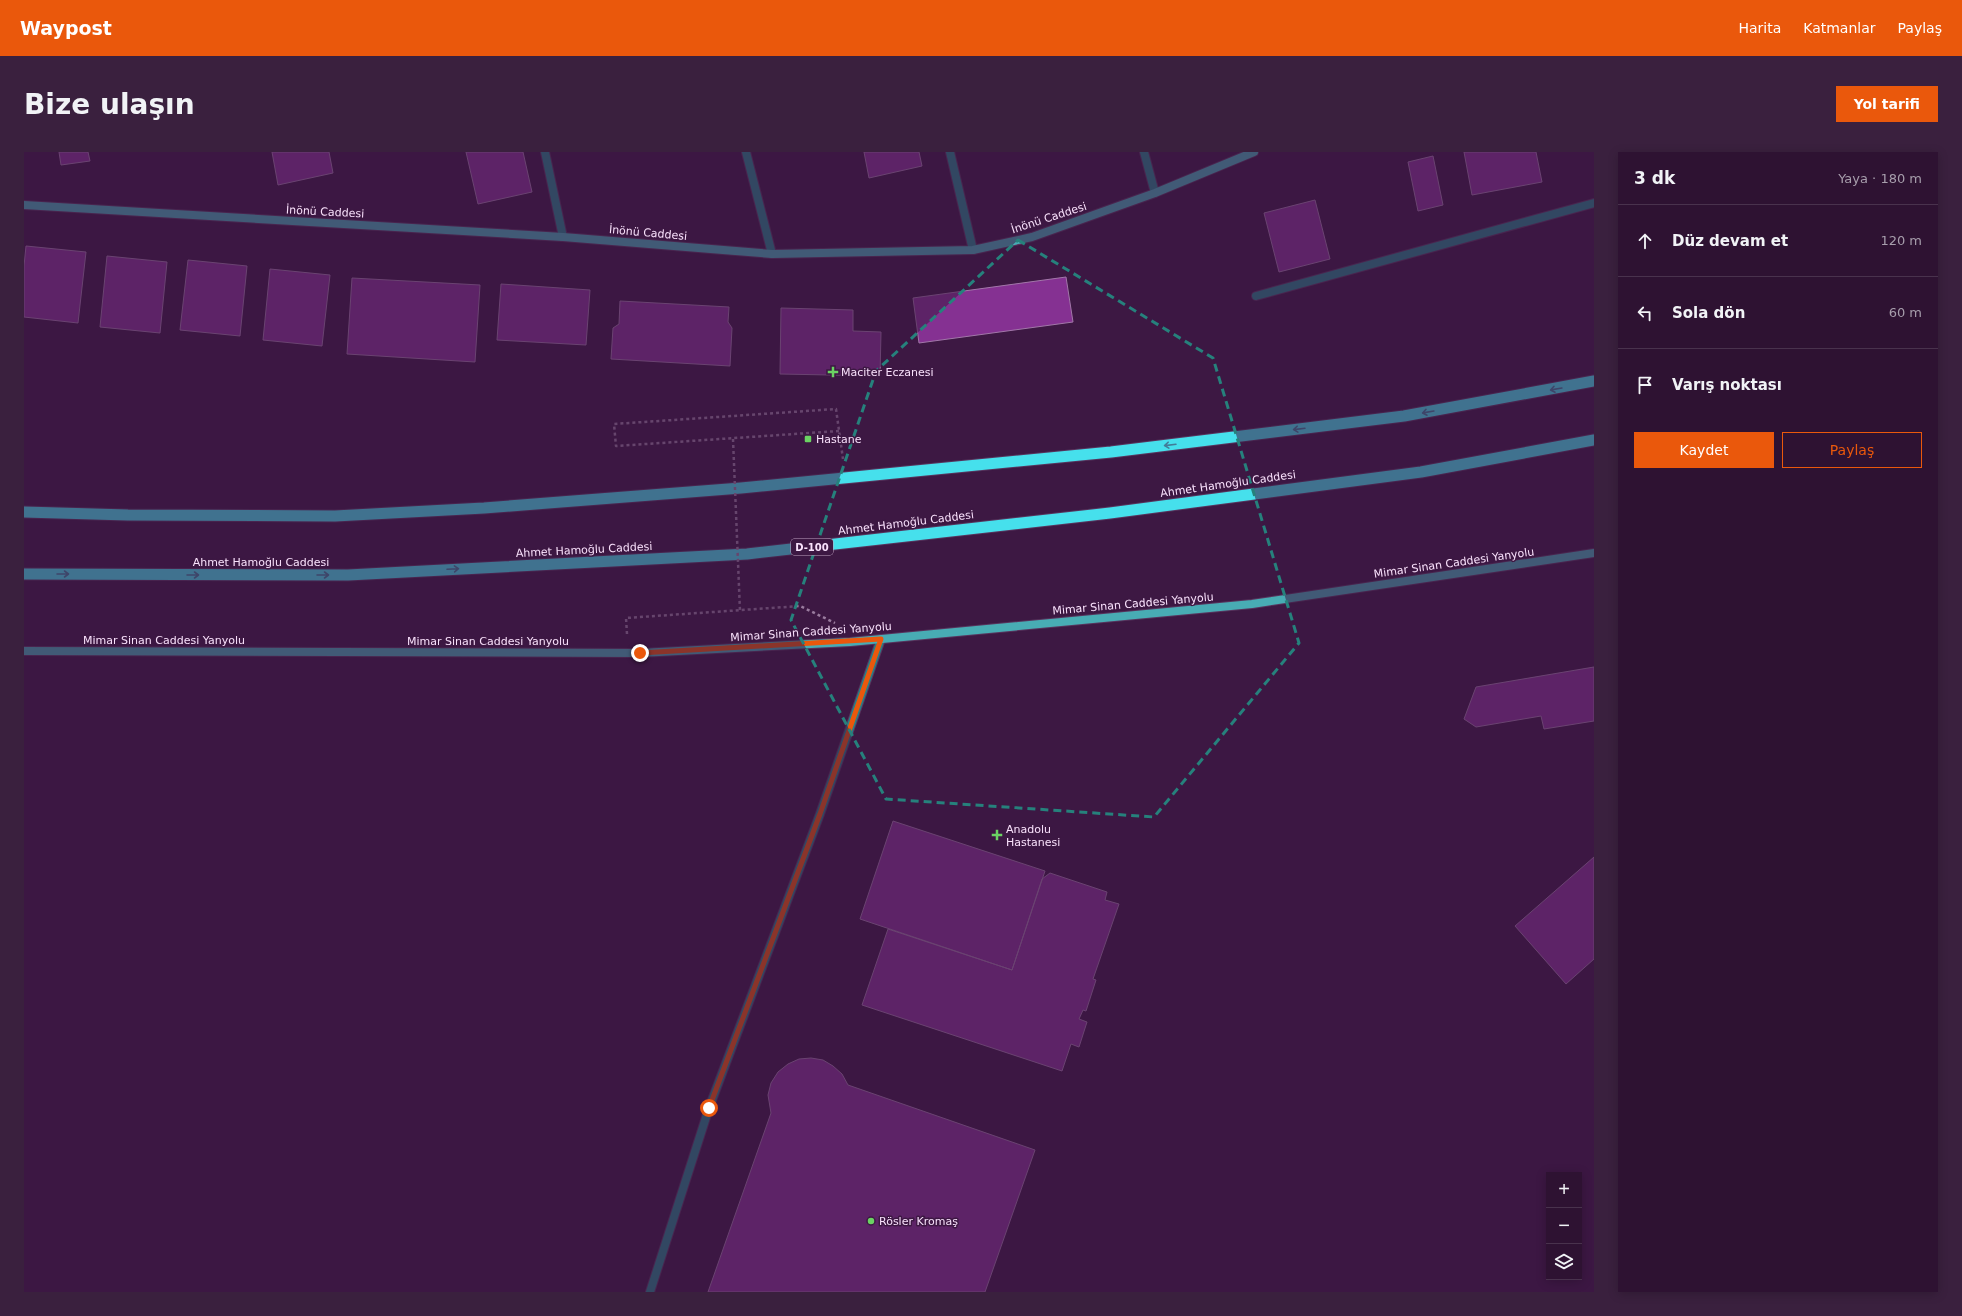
<!DOCTYPE html>
<html lang="tr">
<head>
<meta charset="utf-8">
<style>
  :root { --surface:#2e1232; --page:#3a203e; --text:#f1f3f6; --muted:#a79eac; --line:#49324d; --accent:#ea580c }
  body { margin:0; font-family:"DejaVu Sans",sans-serif; background:var(--page); color:var(--text) }
  .controls { position:absolute; right:12px; bottom:12px; display:grid; overflow:hidden; border-radius:0px; box-shadow:0 2px 10px #0003 }
  .controls button { width:36px; height:36px; display:grid; place-items:center; padding:0; border:0; border-bottom:1px solid var(--line); background:var(--surface); color:var(--text); font:20px sans-serif }
  .stop { position:absolute; width:12px; height:12px; margin:-9px; border:3px solid #ea580c; border-radius:50%; background:#fff }
  .stop.end { background:#ea580c; border-color:#fff; box-shadow:0 1px 4px #0008 }
  .list { margin:0; padding:0; list-style:none }
  h2 { display:flex; justify-content:space-between; align-items:center; height:52px; margin:0; padding:0 16px; font-size:17px }
  h2 small { font-size:13px; font-weight:400; color:var(--muted) }
  .list li { display:grid; grid-template-columns:26px 1fr auto; gap:12px; align-items:center; box-sizing:border-box; height:72px; padding:0 16px; border-top:1px solid var(--line) }
  .list b { display:block; font-size:15px; white-space:nowrap }
  .list em { font-size:13px; font-style:normal; color:var(--muted) }
  .actions { display:flex; gap:8px; padding:12px 16px }
  .actions a { flex:1; padding:9px 0; border:1px solid var(--accent); border-radius:0px; text-align:center; font-size:14px; color:var(--accent) }
  .actions .main { background:var(--accent); color:#fff }
  .icon { flex:none; width:22px; height:22px; fill:none; stroke:currentColor; stroke-width:2; stroke-linecap:round; stroke-linejoin:round }
  .map { position:relative; flex:none; width:1570px; height:1140px; overflow:hidden; border-radius:0px }
  header { display:flex; align-items:center; gap:24px; box-sizing:border-box; height:56px; padding:0 20px; background:var(--accent); color:#fff }
  header strong { font-size:19px }
  nav { display:flex; gap:22px; margin-inline-start:auto; font-size:14px }
  .intro { display:flex; align-items:center; justify-content:space-between; box-sizing:border-box; height:96px; padding:0 24px }
  h1 { margin:0; font-size:28px }
  .button { padding:10px 18px; border-radius:0px; background:var(--accent); color:#fff; font-size:14px; font-weight:700 }
  main { display:flex; gap:24px; padding:0 24px }
  aside { flex:1; background:var(--surface); border-radius:0px; box-shadow:0 2px 10px #0003 }
  .map>svg:first-child { display:block }
  .building { fill:#853192; stroke:#a277a9 }
  .lines { fill:none; stroke-linecap:round; stroke-linejoin:round }
  .minor-casing { stroke:#57345d; stroke-width:10 }
  .secondary-casing { stroke:#57345d; stroke-width:10 }
  .trunk-casing { stroke:#57345d; stroke-width:13 }
  .path { stroke:#9a7c9f; stroke-width:2.5; stroke-dasharray:3 3; stroke-linecap:butt }
  .minor { stroke:#278087; stroke-width:8 }
  .secondary { stroke:#48acb4; stroke-width:8 }
  .trunk { stroke:#46e0ec; stroke-width:11 }
  .path-bridge { stroke:#9a7c9f; stroke-width:2.5; stroke-dasharray:3 3; stroke-linecap:butt }
  .oneway { stroke:#427c98 }
  .route { stroke:#ea580c; stroke-width:5 }
  .marked { fill:none; stroke:#26817c; stroke-width:3; stroke-dasharray:8 5; stroke-linejoin:round }
  .poi-dot { fill:#6bd363; stroke:#3d1843; stroke-width:1.5 }
  .labels { text-anchor:middle; dominant-baseline:central; stroke-width:3; stroke-linejoin:round; paint-order:stroke }
  .shield { fill:#3d1843; stroke:#c1a5c4; stroke-width:1 }
  .shield-label { font-size:10px; font-weight:bold; fill:#f9e1fc }
  .street-label { font-size:11px; fill:#f9e1fc; stroke:#3d1843 }
  .poi-label { font-size:11px; fill:#f9e1fc; stroke:#3d1843; text-anchor:start }
</style>
</head>
<body>
<header>
<strong>Waypost</strong>
<nav><a>Harita</a><a>Katmanlar</a><a>Paylaş</a></nav>
</header>
<div class="intro"><h1>Bize ulaşın</h1><a class="button">Yol tarifi</a></div>
<main>
<div class="map">
<svg width="1570" height="1140" viewBox="0 0 1570 1140">
  <rect width="100%" height="100%" fill="#3d1843"/>
  <path class="building" d="M 35,0 L 64,0 L 66,9 L 37,13 Z
    M 248,0 L 305,0 L 309,21 L 254,33 Z
    M 442,0 L 499,0 L 508,40 L 454,52 Z
    M 840,0 L 895,0 L 898,14 L 845,26 Z
    M 1440,0 L 1512,0 L 1518,30 L 1448,43 Z
    M 1409,4 L 1419,53 L 1394,59 L 1384,10 Z
    M 1291,48 L 1306,107 L 1255,120 L 1240,61 Z
    M 2,94 L 62,100 L 54,171 L 0,165 L 0,114 Z
    M 83,104 L 143,110 L 136,181 L 76,175 Z
    M 164,108 L 223,114 L 216,184 L 156,178 Z
    M 246,117 L 306,123 L 298,194 L 239,188 Z
    M 1042,125 L 1049,170 L 895,191 L 889,146 Z
    M 328,126 L 456,133 L 451,210 L 323,202 Z
    M 477,132 L 566,138 L 562,193 L 473,188 Z
    M 596,149 L 705,155 L 704,170 L 708,176 L 706,214 L 587,207 L 589,176 L 595,172 Z
    M 757,156 L 829,158 L 829,179 L 857,180 L 856,224 L 756,222 Z
    M 1570,515 L 1570,569 L 1520,577 L 1517,564 L 1452,575 L 1440,567 L 1452,535 Z
    M 869,669 L 1021,719 L 988,818 L 836,767 Z
    M 1570,705 L 1570,807 L 1542,832 L 1491,774 Z
    M 1026,721 L 1083,740 L 1081,748 L 1095,752 L 1069,827 L 1072,828 L 1062,859 L 1059,858 L 1055,867 L 1063,870 L 1055,895 L 1047,892 L 1038,919 L 838,853 L 864,777 L 988,818 L 1018,727 Z
    M 787,906 L 799,908 L 809,914 L 818,922 L 824,933 L 1011,998 L 961,1140 L 684,1140 L 747,961 L 744,943 L 747,931 L 754,920 L 764,912 L 775,907 Z"/>
  <g class="lines">
    <defs>
      <path id="minor" d="M 521,0 L 539,85
        M 722,0 L 748,102
        M 926,0 L 949,98
        M 1120,0 L 1131,41
        M 1232,144 L 1570,51
        M 626,1140 L 685,956 L 796,662 L 857,487"/>
      <path id="secondary" d="M 0,53 L 539,85 L 748,102 L 949,98 L 1008,85 L 1131,41 L 1230,0
        M 0,499 L 616,501 L 826,490 L 1228,452 L 1570,401"/>
      <path id="trunk" d="M 0,360 L 104,363 L 311,364 L 460,356 L 717,336 L 1087,300 L 1380,264 L 1570,229
        M 0,422 L 324,423 L 723,402 L 1086,361 L 1397,320 L 1570,288"/>
    </defs>
    <use href="#minor" class="minor-casing"/>
    <use href="#secondary" class="secondary-casing"/>
    <use href="#trunk" class="trunk-casing"/>
    <path class="path" d="M 815,279 L 592,294 L 590,272 L 812,257 L 819,307
      M 603,482 L 602,466 L 776,454 L 811,471"/>
    <use href="#minor" class="minor"/>
    <use href="#secondary" class="secondary"/>
    <use href="#trunk" class="trunk"/>
    <path class="path-bridge" d="M 709,287 L 716,459"/>
  </g>
  <defs><path id="oneway-shaft" d="M-6 0H5M1.5-3L5.5 0L1.5 3" fill="none" stroke-width="1.6" stroke-linecap="round" stroke-linejoin="round"/></defs>
  <g class="oneway">
    <use href="#oneway-shaft" transform="translate(1532 237) rotate(170)"/>
    <use href="#oneway-shaft" transform="translate(1404 260) rotate(170)"/>
    <use href="#oneway-shaft" transform="translate(1275 277) rotate(173)"/>
    <use href="#oneway-shaft" transform="translate(1146 293) rotate(173)"/>
    <use href="#oneway-shaft" transform="translate(429 417) rotate(-3)"/>
    <use href="#oneway-shaft" transform="translate(39 422)"/>
    <use href="#oneway-shaft" transform="translate(169 423)"/>
    <use href="#oneway-shaft" transform="translate(299 423)"/>
  </g>
  <g class="lines">
    <path class="route" d="M 616,501 L 857,487 L 796,662 L 685,956"/>
  </g>
  <path d="M0 0H1570V1140H0ZM 994,88 L 1189,206 L 1275,491 L 1130,665 L 862,647 L 767,468 L 852,219 Z" fill="#3d1843" fill-opacity=".55" fill-rule="evenodd"/>
  <path class="marked" d="M 994,88 L 1189,206 L 1275,491 L 1130,665 L 862,647 L 767,468 L 852,219 Z"/>
  <g class="poi-dot">
    <path d="M807 214h4v4h4v4h-4v4h-4v-4h-4v-4h4z"/>
    <rect x="780" y="283" width="8" height="8" rx="2"/>
    <path d="M971 677h4v4h4v4h-4v4h-4v-4h-4v-4h4z"/>
    <circle cx="847" cy="1069" r="4"/>
  </g>
  <g class="labels">
    <rect class="shield" x="767" y="387" width="42" height="16" rx="3"/>
    <g class="shield-label">
      <text x="788" y="395">D-100</text>
    </g>
    <g class="street-label">
      <text transform="translate(301 60) rotate(3)">İnönü Caddesi</text>
      <text transform="translate(1025 66) rotate(-18)">İnönü Caddesi</text>
      <text transform="translate(624 81) rotate(5)">İnönü Caddesi</text>
      <text transform="translate(1204 332) rotate(-8)">Ahmet Hamoğlu Caddesi</text>
      <text transform="translate(882 371) rotate(-7)">Ahmet Hamoğlu Caddesi</text>
      <text transform="translate(560 398) rotate(-3)">Ahmet Hamoğlu Caddesi</text>
      <text x="237" y="410">Ahmet Hamoğlu Caddesi</text>
      <text transform="translate(1430 411) rotate(-8)">Mimar Sinan Caddesi Yanyolu</text>
      <text transform="translate(1109 452) rotate(-5)">Mimar Sinan Caddesi Yanyolu</text>
      <text transform="translate(787 480) rotate(-4)">Mimar Sinan Caddesi Yanyolu</text>
      <text x="140" y="488">Mimar Sinan Caddesi Yanyolu</text>
      <text x="464" y="489">Mimar Sinan Caddesi Yanyolu</text>
    </g>
    <g class="poi-label">
      <text x="817" y="220">Maciter Eczanesi</text>
      <text x="792" y="287">Hastane</text>
      <text x="982" y="677">Anadolu<tspan x="982" dy="13">Hastanesi</tspan></text>
      <text x="855" y="1069">Rösler Kromaş</text>
    </g>
  </g>
</svg>
<div class="controls">
<button>+</button>
<button>−</button>
<button><svg class="icon" aria-label="layers" viewBox="0 0 24 24"><path d="M12 4l9 5-9 5-9-5zM3 14l9 5 9-5"/></svg></button>
</div>
<div class="stop" style="left:685px;top:956px"></div>
<div class="stop end" style="left:616px;top:501px"></div>
</div>
<aside>
<h2>3 dk<small>Yaya · 180 m</small></h2>
<ul class="list">
<li><svg class="icon" aria-label="ahead" viewBox="0 0 24 24"><path d="M12 20V5M6 11l6-6 6 6"/></svg><div><b>Düz devam et</b></div><em>120 m</em></li>
<li><svg class="icon" aria-label="left" viewBox="0 0 24 24"><path d="M17 20v-9H6M10 6l-5 5 5 5"/></svg><div><b>Sola dön</b></div><em>60 m</em></li>
<li><svg class="icon" aria-label="arrive" viewBox="0 0 24 24"><path d="M6 21V4h12l-3 4 3 4H6"/></svg><div><b>Varış noktası</b></div></li>
</ul>
<div class="actions"><a class="main">Kaydet</a><a>Paylaş</a></div>
</aside>
</main>
</body>
</html>
